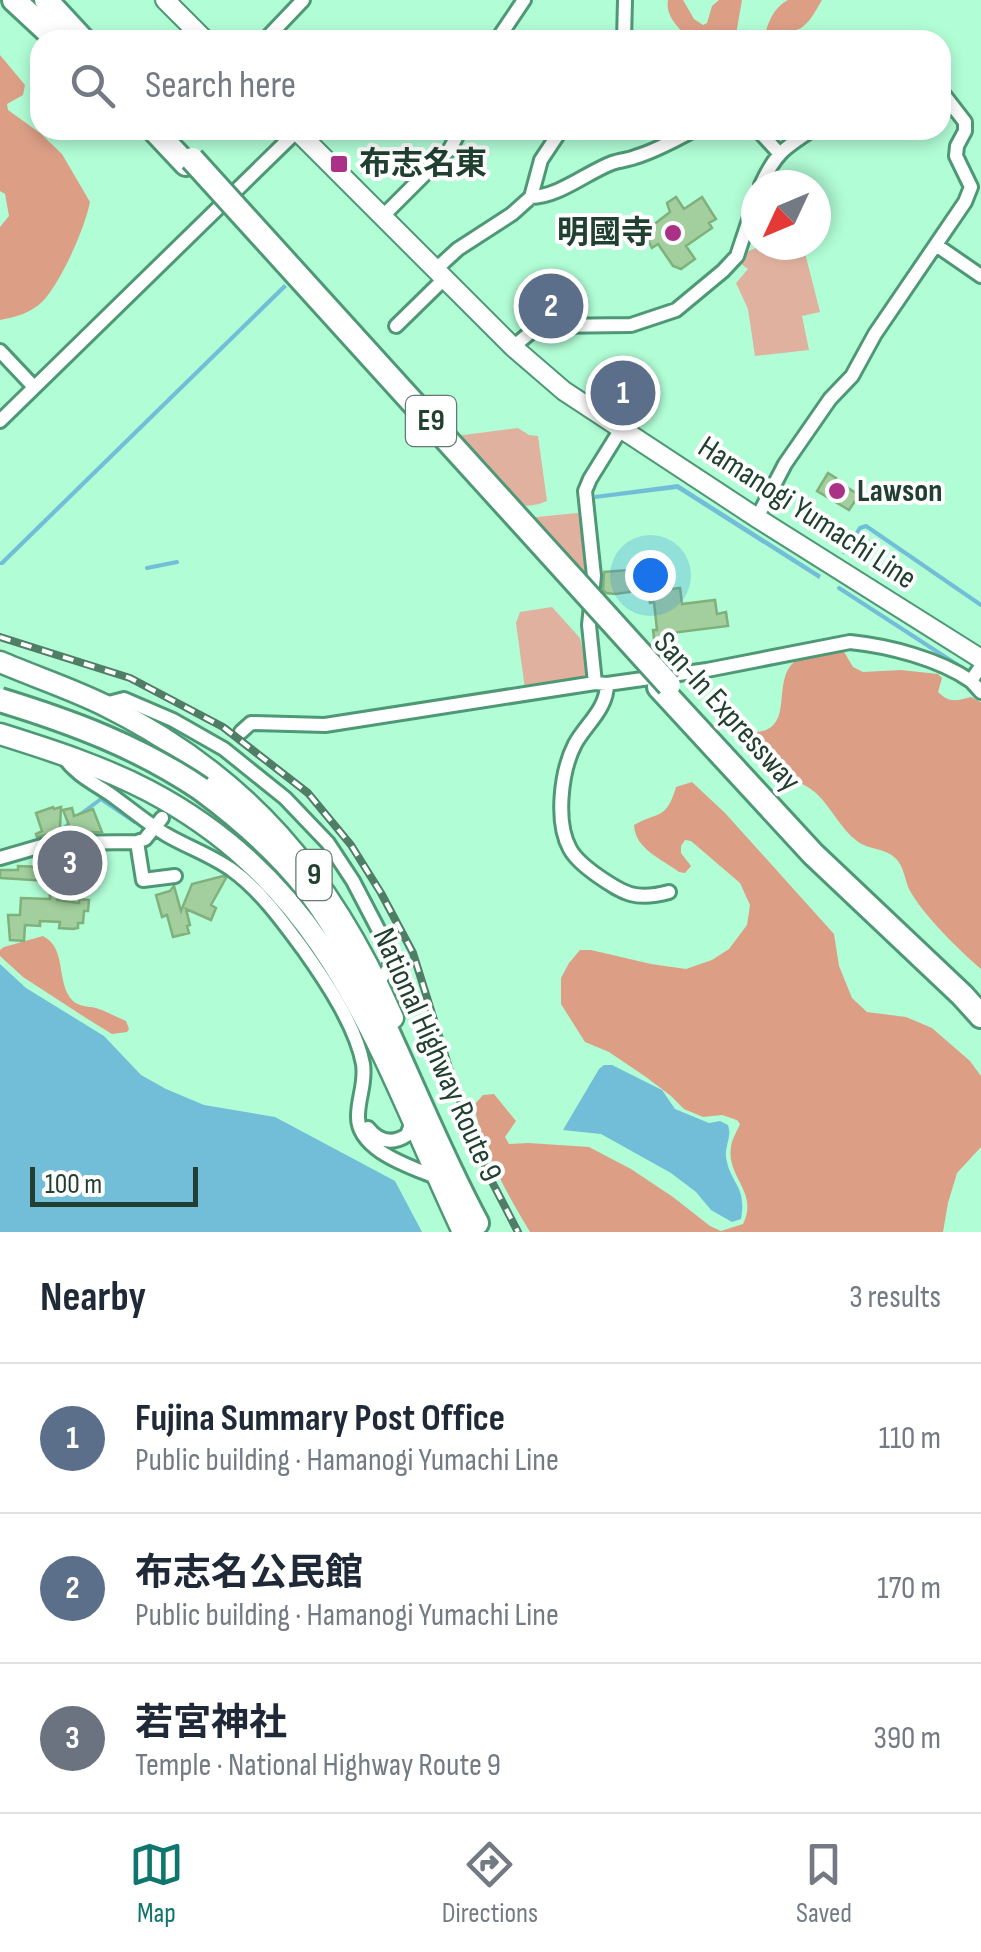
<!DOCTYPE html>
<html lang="en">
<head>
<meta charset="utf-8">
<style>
  :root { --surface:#fff; --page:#f2f2f3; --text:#1f2937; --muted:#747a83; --line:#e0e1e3; --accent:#0f766e }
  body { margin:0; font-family:"Sofia Sans Condensed","Noto Sans JP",sans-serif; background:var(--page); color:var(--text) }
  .compass { position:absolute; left:741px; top:170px; width:90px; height:90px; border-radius:50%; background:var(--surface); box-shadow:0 5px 15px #0003; rotate:226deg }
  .scale { position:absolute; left:30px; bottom:25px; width:168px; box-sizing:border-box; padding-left:10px; border:5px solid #214031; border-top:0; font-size:28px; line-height:35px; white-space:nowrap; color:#214031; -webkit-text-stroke:8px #fff; paint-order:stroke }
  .you { position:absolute; left:650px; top:575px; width:35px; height:35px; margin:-25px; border:8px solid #fff; border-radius:50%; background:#1a73e8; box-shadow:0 0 0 15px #1a73e833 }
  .badge { display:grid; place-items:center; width:65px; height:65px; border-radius:50%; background:var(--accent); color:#fff; font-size:32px; font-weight:700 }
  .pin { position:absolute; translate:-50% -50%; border:5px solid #fff; box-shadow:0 2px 10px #0006 }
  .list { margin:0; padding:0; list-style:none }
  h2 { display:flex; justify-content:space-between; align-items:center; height:130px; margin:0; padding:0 40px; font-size:42px }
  h2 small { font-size:32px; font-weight:400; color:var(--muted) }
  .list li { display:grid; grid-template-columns:65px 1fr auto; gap:30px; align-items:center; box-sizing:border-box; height:150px; padding:0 40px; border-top:2px solid var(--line) }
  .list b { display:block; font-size:38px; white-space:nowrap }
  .list p { margin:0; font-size:32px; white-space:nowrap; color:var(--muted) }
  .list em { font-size:32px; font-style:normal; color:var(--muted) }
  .icon { flex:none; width:55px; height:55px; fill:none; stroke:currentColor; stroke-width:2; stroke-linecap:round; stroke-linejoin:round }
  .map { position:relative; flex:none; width:981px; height:1232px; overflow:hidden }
  .search { position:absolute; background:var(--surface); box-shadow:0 5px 15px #0003; left:30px; right:30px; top:30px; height:110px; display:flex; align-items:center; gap:25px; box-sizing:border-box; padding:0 35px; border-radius:30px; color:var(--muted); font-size:38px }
  .sheet { height:580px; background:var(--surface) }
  nav { display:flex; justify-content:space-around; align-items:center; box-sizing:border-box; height:140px; border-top:2px solid var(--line); background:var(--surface); font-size:28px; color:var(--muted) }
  nav a { display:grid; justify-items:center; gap:5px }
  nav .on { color:var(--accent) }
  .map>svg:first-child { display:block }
  .green { fill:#e0b19f }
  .forest { fill:#dd9e86 }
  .water { fill:#72bdd7 }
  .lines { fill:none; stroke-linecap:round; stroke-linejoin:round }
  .stream { stroke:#72bdd7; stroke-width:4 }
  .building { fill:#a2cf9d; stroke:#80b07b; stroke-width:2.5 }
  .minor-casing { stroke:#4e9876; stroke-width:18 }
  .secondary-casing { stroke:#4e9876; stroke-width:22 }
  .trunk-casing { stroke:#4e9876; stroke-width:25 }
  .motorway-casing { stroke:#4e9876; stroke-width:28 }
  .minor { stroke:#fff; stroke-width:12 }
  .secondary { stroke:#fff; stroke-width:18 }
  .trunk { stroke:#fff; stroke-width:20 }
  .motorway { stroke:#fff; stroke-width:22 }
  .rail-casing { stroke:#4f7d66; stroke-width:8 }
  .rail { stroke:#fff; stroke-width:4; stroke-dasharray:11; stroke-linecap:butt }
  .motorway-bridge-casing { stroke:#4e9876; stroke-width:28; stroke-linecap:butt }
  .motorway-bridge { stroke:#fff; stroke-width:22 }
  .poi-dot { fill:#aa3186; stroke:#fff; stroke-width:4 }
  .labels { text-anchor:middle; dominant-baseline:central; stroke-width:8; stroke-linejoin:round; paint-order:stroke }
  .shield { fill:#fff; stroke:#64796f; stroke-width:2.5 }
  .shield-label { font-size:30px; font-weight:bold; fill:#214031 }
  .poi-label { font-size:32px; font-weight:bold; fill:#214031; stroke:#fff; text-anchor:start }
  .street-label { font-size:32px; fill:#214031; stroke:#fff }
</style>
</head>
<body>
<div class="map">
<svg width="981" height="1232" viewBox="0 0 981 1232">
  <rect width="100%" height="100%" fill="#b1fdd6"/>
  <path class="green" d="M 763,245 L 803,245 L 820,312 L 802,316 L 809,350 L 755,356 L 748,309 L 736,283 L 748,269 L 737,261 L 746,252 Z
    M 518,428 L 529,435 L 538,436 L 547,501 C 540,504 526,508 519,504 L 475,454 L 469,454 L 456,436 Z
    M 578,513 L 581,514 L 588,579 L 584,582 L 526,518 Z
    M 552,607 L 580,638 L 588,675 L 587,678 L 525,689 L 516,623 L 520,612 Z"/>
  <path class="forest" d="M 668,0 L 683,0 L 694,19 L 703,25 L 707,23 L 712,6 L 719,0 L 742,0 L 735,40 L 689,40 C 679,27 665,17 668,0 Z
    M 788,0 L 822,0 C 813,15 805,34 785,31 L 778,40 L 764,40 C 767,24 773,8 788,0 Z
    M 0,55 L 25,85 L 23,95 L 7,104 L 8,110 L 40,133 L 62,154 L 90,202 C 85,228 61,282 43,301 C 31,313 16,317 0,320 L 0,227 L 9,216 L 5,194 L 0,191 Z
    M 832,650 L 843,650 L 853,667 L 863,672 L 901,670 L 938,674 L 942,678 L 938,692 C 949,703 956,701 971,697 L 981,702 L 981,969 C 959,950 922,914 909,889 C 905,880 904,869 898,861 C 887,847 870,851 857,841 C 841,829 832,809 818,795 C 797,774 747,769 744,734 C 752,733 762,732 768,729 C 792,717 771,673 800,658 C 809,653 822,652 832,650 Z
    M 692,782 L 725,813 L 834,934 L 839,966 L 852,998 L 867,1012 L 906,1017 L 932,1028 L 970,1061 L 981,1076 L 981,1147 L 957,1173 L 948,1203 L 943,1232 L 530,1232 C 506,1192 483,1151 474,1105 L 483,1095 L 494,1094 L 516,1121 L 505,1137 L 509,1144 L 529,1143 L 589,1147 L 631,1169 L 673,1197 L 710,1226 L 721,1231 L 743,1224 C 759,1192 726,1177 731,1147 C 732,1139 737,1131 740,1124 L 737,1120 L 722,1115 L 703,1117 L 684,1109 L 671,1096 L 646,1077 L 609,1052 L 585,1042 L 561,1004 L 561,978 L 569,963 L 580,950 L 591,950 L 651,964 L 686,969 L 712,960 L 729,949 L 747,925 L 750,905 L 740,883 L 691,841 L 685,840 L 681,846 L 681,853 L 691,866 L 685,873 L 679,872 C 662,859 635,849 634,825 C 658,811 666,821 676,787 Z
    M 43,936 C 68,949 55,983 73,1001 C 80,1007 87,1006 96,1008 C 106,1011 116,1017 126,1021 L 129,1029 L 127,1032 L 112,1034 L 86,1018 L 23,977 L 0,956 L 0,950 L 4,947 Z"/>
  <path class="water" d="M 284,284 L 287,287 L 3,565 L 0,565 L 0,562 Z
    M 678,484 L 821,575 L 819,579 L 677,489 L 595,499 L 595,495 Z
    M 0,964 L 26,988 L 104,1036 L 141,1075 L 166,1089 L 204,1105 L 275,1117 L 395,1181 L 422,1232 L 0,1232 Z
    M 604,1065 L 612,1065 L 662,1090 L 675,1109 L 709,1123 L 720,1121 L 728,1125 C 732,1137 725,1145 726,1157 C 730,1184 747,1185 741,1219 L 732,1222 L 711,1210 L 696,1192 L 671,1173 L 601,1134 L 563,1130 L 599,1069 Z"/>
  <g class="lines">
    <path class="stream" d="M 270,130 L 279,139
      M 844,552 L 860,528 L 866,526 L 981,605
      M 147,568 L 177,562
      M 839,588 L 967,671
      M 78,816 L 101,799 L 135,822
      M 52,839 L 71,822"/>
  </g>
  <path class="building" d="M 676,197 L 684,209 L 702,197 L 716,219 L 709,223 L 712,228 L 686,246 L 695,259 L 681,269 L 673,266 L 658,244 L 652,248 L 648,240 L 653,237 L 648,229 L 670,212 L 667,203 Z
    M 624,379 L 636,387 L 633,391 L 650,400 L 642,418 L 610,399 L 621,380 Z
    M 828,473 L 836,478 L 835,480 L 859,495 L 849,510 L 817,491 Z
    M 628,570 L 630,592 L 615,594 L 606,593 L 603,590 L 604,572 Z
    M 680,588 L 682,604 L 715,600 L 717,614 L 726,612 L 728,626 L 671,633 L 675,664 L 671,665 L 655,647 L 653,630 L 657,630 L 654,602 L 650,603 L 648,592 Z
    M 53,807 L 54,809 L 61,807 L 60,828 L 53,831 L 53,833 L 37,837 L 36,834 L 42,831 L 36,813 Z
    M 72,808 L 74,816 L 93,809 L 102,832 L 72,833 L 63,810 Z
    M 68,854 L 69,864 L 58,864 L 57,900 L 79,903 L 79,899 L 89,900 L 88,911 L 84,911 L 83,923 L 78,923 L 78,928 L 73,929 L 59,928 L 60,922 L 40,921 L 40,926 L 25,925 L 24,941 L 10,940 L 8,915 L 20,915 L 21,898 L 50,899 L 49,881 L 0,878 L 0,870 L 18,870 L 18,866 L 40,867 L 40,857 Z
    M 223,876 L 226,878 L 211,905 L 216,908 L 211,920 L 186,909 L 190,925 L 187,926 L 189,933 L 173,937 L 167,915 L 162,917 L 156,895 L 170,891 L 174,886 L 181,911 L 192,884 Z"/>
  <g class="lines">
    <defs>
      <path id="minor" d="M 265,40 L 303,0
        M 497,40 L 524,0
        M 624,40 L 625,0
        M 758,130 L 779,153
        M 761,185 C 775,154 784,148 812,130
        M 531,197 C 558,197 586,173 612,163 C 620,160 628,160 635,157 C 656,151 675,140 694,130
        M 382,217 L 450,149 L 460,130
        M 936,245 L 981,276
        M 435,270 L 458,249 L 512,214 L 531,197 L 541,160 L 561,130
        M 396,326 L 444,279
        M 513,347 L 531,332 L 546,326 L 631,325 L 676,310 L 723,271 L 737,256 L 756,199
        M 0,351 L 34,387
        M 0,421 L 297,131
        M 757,518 L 785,464 L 830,399 L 852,376 L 875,334 L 965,202 L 971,187 L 956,156 L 957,146 L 965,131 L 965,122 L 941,91
        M 981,666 L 971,681 L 981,692
        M 595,683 L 589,625 L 594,576 L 585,491 L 590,479 L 621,429
        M 607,684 C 607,709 586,724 575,744 C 561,771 555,822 570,849 C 576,860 588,869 598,876 C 624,894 636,901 669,892
        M 105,704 L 124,699 L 173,720 L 224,749 L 285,798 L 328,843 L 353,881 L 390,952 C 393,967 387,972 377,982
        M 241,732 L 251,723 L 325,725 L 595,683 L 607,684 L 707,670 L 850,642 C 889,646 939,659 971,681
        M 63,756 C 75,774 92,782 110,794 C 128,807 146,822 165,834 C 187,847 211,855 232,870 C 260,890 283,922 303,949 C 325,980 356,1026 363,1064 C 366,1083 358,1098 358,1116 C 357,1151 412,1167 438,1178
        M 137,842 L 143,880 L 175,876
        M 0,858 L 52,843 L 137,842 L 145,839 L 162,818
        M 368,1128 C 378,1141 392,1145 407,1135 L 412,1122"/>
      <path id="secondary" d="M 165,0 L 205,40
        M 296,130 L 513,347 L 564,391 L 757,518 L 981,659"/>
      <path id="trunk" d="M 0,662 C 35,677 72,689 106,706 C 247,776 330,875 393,1018
        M 0,734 C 51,750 101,766 149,791 C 335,889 380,1056 463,1232"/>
      <path id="motorway" d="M 14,0 L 57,40
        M 46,0 L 83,40
        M 154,130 L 186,164
        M 659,687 L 813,854 L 962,995 L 981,1016
        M 201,789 C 240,818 277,850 307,888 C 340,931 364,980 386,1028 C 416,1093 443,1160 477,1223"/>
    </defs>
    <use href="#minor" class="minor-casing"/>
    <use href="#secondary" class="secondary-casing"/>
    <use href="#trunk" class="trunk-casing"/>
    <use href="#motorway" class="motorway-casing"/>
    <use href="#minor" class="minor"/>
    <use href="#secondary" class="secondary"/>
    <use href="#trunk" class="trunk"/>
    <use href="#motorway" class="motorway"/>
    <defs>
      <path id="rail" d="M 0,637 L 130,678 L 223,727 L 308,793 L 351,845 L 381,893 L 413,953 L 456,1090 L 489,1176 L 518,1232"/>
    </defs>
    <use href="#rail" class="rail-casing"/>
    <use href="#rail" class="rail"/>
    <defs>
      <path id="motorway-bridge" d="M 192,159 L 669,685
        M 0,700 C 72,722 139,747 201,789"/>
    </defs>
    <use href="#motorway-bridge" class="motorway-bridge-casing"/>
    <use href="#motorway-bridge" class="motorway-bridge"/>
  </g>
  <g class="poi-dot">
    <rect x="329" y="154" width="20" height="20" rx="5"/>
    <circle cx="673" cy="233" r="10"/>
    <circle cx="837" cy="491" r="10"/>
  </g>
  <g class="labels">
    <g class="shield">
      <rect x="406" y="396" width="50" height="50" rx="8"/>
      <rect x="296.5" y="850" width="35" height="50" rx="8"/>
    </g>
    <g class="shield-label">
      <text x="431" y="421">E9</text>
      <text x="314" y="875">9</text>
    </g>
    <g class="poi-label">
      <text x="359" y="164">布志名東</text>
      <text x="653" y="233" text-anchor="end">明國寺</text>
      <text x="857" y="491">Lawson</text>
    </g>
    <g class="street-label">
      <text transform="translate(807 513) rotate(33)">Hamanogi Yumachi Line</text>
      <text transform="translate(727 712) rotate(48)">San-In Expressway</text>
      <text transform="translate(437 1055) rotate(66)">National Highway Route 9</text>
    </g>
  </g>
</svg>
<svg class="compass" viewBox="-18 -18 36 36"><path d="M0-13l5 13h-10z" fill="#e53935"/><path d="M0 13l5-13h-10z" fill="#747a83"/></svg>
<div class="scale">100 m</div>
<div class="you"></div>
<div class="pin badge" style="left:623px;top:393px;background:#5c6f8a">1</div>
<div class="pin badge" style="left:551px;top:306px;background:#5c6f8a">2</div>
<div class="pin badge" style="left:70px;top:863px;background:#6b7280">3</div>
<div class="search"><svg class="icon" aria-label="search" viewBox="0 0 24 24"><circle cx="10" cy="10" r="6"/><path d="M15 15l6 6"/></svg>Search here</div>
</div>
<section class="sheet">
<h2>Nearby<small>3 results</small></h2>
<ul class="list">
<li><span class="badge" style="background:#5c6f8a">1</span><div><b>Fujina Summary Post Office</b><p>Public building · Hamanogi Yumachi Line</p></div><em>110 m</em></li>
<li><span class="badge" style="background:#5c6f8a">2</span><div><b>布志名公民館</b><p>Public building · Hamanogi Yumachi Line</p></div><em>170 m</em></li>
<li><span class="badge" style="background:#6b7280">3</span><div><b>若宮神社</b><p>Temple · National Highway Route 9</p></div><em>390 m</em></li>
</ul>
</section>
<nav>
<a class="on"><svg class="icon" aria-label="map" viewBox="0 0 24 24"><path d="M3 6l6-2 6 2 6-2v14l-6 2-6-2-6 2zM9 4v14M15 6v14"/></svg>Map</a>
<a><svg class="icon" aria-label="directions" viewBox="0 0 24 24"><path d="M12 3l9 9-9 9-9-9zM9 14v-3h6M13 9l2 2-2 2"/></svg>Directions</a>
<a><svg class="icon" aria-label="saved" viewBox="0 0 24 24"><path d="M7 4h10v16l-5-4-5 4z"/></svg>Saved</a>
</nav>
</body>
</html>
